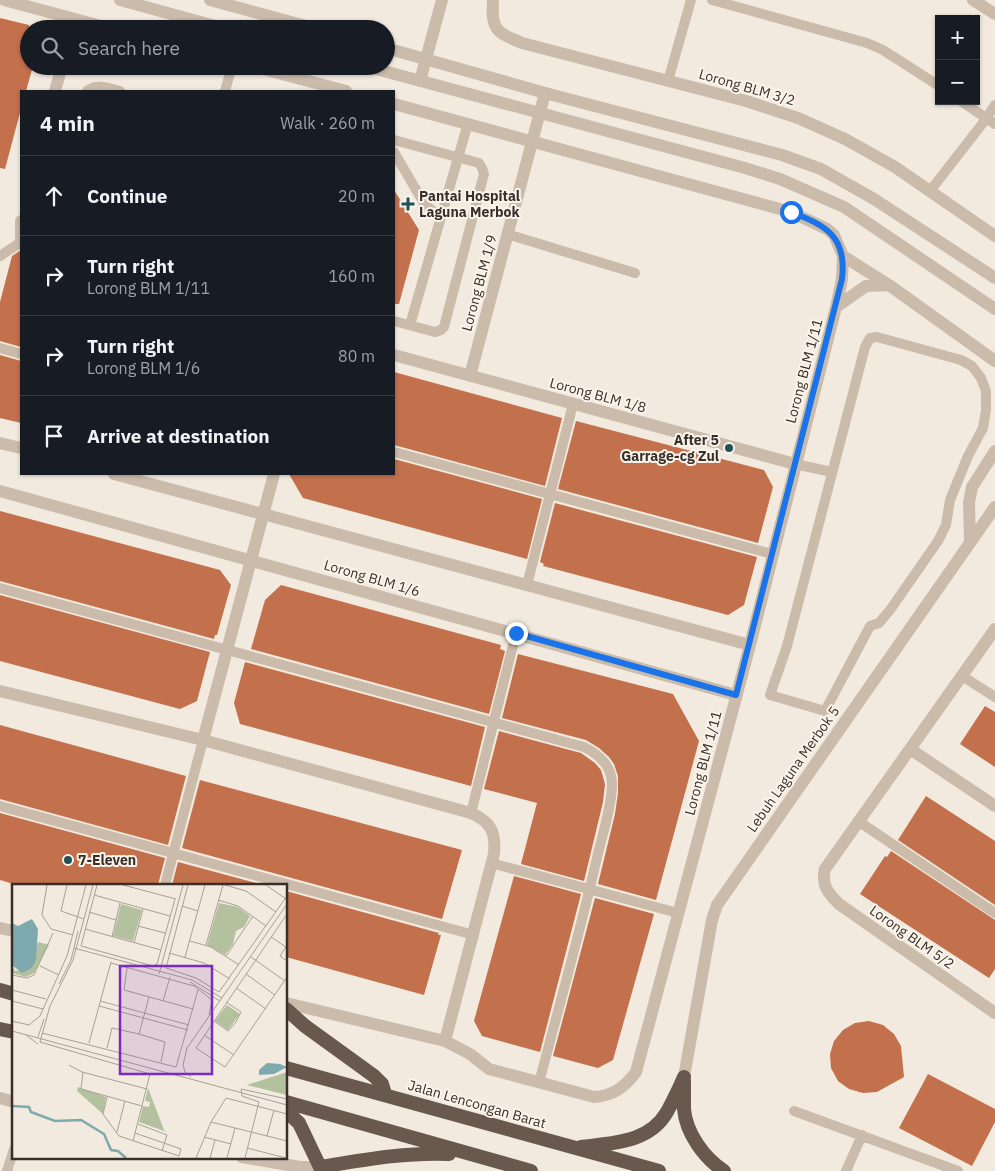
<!DOCTYPE html>
<html lang="en">
<head>
<meta charset="utf-8">
<style>
  :root { --surface:#171b24; --page:#242831; --text:#f1f3f6; --muted:#9ea1a6; --line:#363941 }
  body { margin:0; font-family:"IBM Plex Sans",sans-serif; background:var(--page); color:var(--text) }
  .controls { position:absolute; right:15px; top:15px; display:grid; overflow:hidden; border-radius:0px; box-shadow:0 1px 4px #0004 }
  .controls button { width:45px; height:45px; display:grid; place-items:center; padding:0; border:0; border-bottom:1px solid var(--line); background:var(--surface); color:var(--text); font:25px sans-serif }
  .stop { position:absolute; width:15px; height:15px; margin:-11px; border:4px solid #1a73e8; border-radius:50%; background:#fff }
  .stop.end { background:#1a73e8; border-color:#fff; box-shadow:0 1px 5px #0008 }
  .list { margin:0; padding:0; list-style:none }
  h2 { display:flex; justify-content:space-between; align-items:center; height:65px; margin:0; padding:0 20px; font-size:21px }
  h2 small { font-size:16px; font-weight:400; color:var(--muted) }
  .list li { display:grid; grid-template-columns:32px 1fr auto; gap:15px; align-items:center; box-sizing:border-box; height:80px; padding:0 20px; border-top:1px solid var(--line) }
  .list b { display:block; font-size:19px; white-space:nowrap }
  .list p { margin:0; font-size:16px; white-space:nowrap; color:var(--muted) }
  .list em { font-size:16px; font-style:normal; color:var(--muted) }
  .icon { flex:none; width:28px; height:28px; fill:none; stroke:currentColor; stroke-width:2; stroke-linecap:round; stroke-linejoin:round }
  .map { position:relative; flex:none; width:995px; height:1171px; overflow:hidden }
  .search { position:absolute; background:var(--surface); box-shadow:0 1px 4px #0004; left:20px; top:20px; width:375px; height:55px; display:flex; align-items:center; gap:12px; box-sizing:border-box; padding:0 18px; border-radius:28px; color:var(--muted); font-size:19px }
  .panel { position:absolute; background:var(--surface); box-shadow:0 1px 4px #0004; left:20px; top:90px; width:375px; height:385px; border-radius:0px }
  .map>svg:first-child { display:block }
  .building { fill:#c3704c }
  .lines { fill:none; stroke-linecap:round; stroke-linejoin:round }
  .service { stroke:#cabbaa; stroke-width:10 }
  .minor { stroke:#cabbaa; stroke-width:12 }
  .tertiary { stroke:#cabbaa; stroke-width:12 }
  .trunk { stroke:#68584e; stroke-width:14 }
  .route { stroke:#1a73e8; stroke-width:6 }
  .poi-dot { fill:#205158; stroke:#faf4eb; stroke-width:2 }
  .labels { text-anchor:middle; dominant-baseline:central; stroke-width:4; stroke-linejoin:round; paint-order:stroke }
  .street-label { font-size:14px; fill:#382f2a; stroke:#faf4eb }
  .poi-label { font-size:14px; font-weight:bold; fill:#382f2a; stroke:#faf4eb; text-anchor:start }
  .inset-river { fill:none; stroke:#7ea9ae; stroke-width:2.5 }
  .inset-road { fill:none; stroke:#a89f96; stroke-width:1 }
  .view { fill:#7b2cbf; fill-opacity:0.15; stroke:#7b2cbf; stroke-width:2.5 }
  .inset-edge { fill:none; stroke:#382f2a; stroke-width:2.5 }
</style>
</head>
<body>
<div class="map">
<svg width="995" height="1171" viewBox="0 0 995 1171">
  <rect width="100%" height="100%" fill="#f2eade"/>
  <path class="building" d="M 0,18 L 29,25 L 29,66 L 33,66 L 26,91 L 21,91 L 21,109 L 5,169 L 0,168 Z
    M 394,190 L 419,230 L 399,304 L 394,304 Z
    M 21,250 L 21,347 L 0,341 L 0,302 L 12,256 Z
    M 0,355 L 21,361 L 21,423 L 0,418 Z
    M 394,372 L 562,418 L 545,486 L 394,445 Z
    M 576,421 L 764,470 L 773,487 L 758,543 L 558,489 Z
    M 394,459 L 542,499 L 527,559 L 303,498 L 289,474 L 394,474 Z
    M 555,503 L 757,557 L 744,605 L 728,615 L 543,566 L 544,564 L 540,562 Z
    M 0,511 L 220,570 L 231,585 L 217,635 L 215,635 L 214,639 L 0,581 Z
    M 281,585 L 501,645 L 500,649 L 505,651 L 489,714 L 251,649 L 265,600 Z
    M 0,595 L 210,652 L 197,701 L 180,709 L 0,661 Z
    M 518,654 L 673,694 L 699,741 L 656,900 L 598,884 L 615,814 L 618,793 L 618,776 L 614,764 L 609,757 L 599,748 L 586,740 L 502,718 Z
    M 245,662 L 485,727 L 471,786 L 240,724 L 234,703 Z
    M 985,706 L 995,712 L 995,767 L 960,744 Z
    M 0,725 L 186,776 L 168,845 L 0,799 Z
    M 499,731 L 581,753 L 595,763 L 601,770 L 605,784 L 603,802 L 584,881 L 521,864 L 537,803 L 484,789 Z
    M 200,780 L 462,850 L 442,919 L 182,848 Z
    M 926,796 L 995,841 L 995,905 L 898,840 Z
    M 0,813 L 165,858 L 158,885 L 17,885 L 0,880 Z
    M 891,851 L 995,920 L 995,969 L 989,978 L 860,894 L 885,856 L 887,857 Z
    M 178,862 L 263,885 L 172,885 Z
    M 514,876 L 581,894 L 540,1052 L 482,1036 L 474,1021 Z
    M 286,891 L 439,933 L 438,935 L 441,935 L 424,995 L 286,957 Z
    M 595,898 L 654,914 L 613,1060 L 598,1068 L 553,1056 Z
    M 869,1021 L 883,1025 L 894,1034 L 901,1046 L 904,1077 L 877,1092 L 863,1093 L 849,1089 L 838,1081 L 831,1068 L 830,1054 L 834,1041 L 843,1030 L 855,1023 Z
    M 928,1074 L 995,1109 L 995,1122 L 972,1166 L 899,1128 Z"/>
  <g class="lines">
    <path class="service" d="M 712,0 L 867,43 L 883,50 L 939,86
      M 668,81 L 691,0
      M 87,91 C 97,83 108,88 120,91
      M 225,91 L 232,66
      M 961,101 L 995,124
      M 394,140 L 479,163 L 482,168 L 484,174 L 444,327 L 441,330 L 435,332 L 394,321
      M 394,152 L 425,205 L 441,216
      M 930,191 L 986,119 L 995,105
      M 507,234 L 635,273
      M 0,256 L 21,242
      M 410,325 L 468,123
      M 877,337 L 961,360 L 972,366 L 981,378 L 986,391 L 986,410 L 983,428 L 968,456 L 950,500 L 946,525 L 938,541 L 890,610 L 879,623 L 870,626 L 825,711 L 770,695 L 787,646 L 865,347 L 870,338 Z
      M 0,348 L 21,354
      M 394,452 L 772,554
      M 795,464 L 832,472
      M 527,585 L 573,404
      M 0,588 L 584,747 C 600,755 612,766 612,784 C 612,807 601,839 596,862 C 579,936 558,1010 539,1083
      M 962,676 L 995,697
      M 0,806 L 474,935
      M 471,813 L 516,633
      M 858,821 L 995,913
      M 491,863 L 678,913
      M 165,885 L 203,740
      M 794,1111 L 958,1171
      M 7,1171 L 14,1149
      M 846,1171 L 862,1135"/>
    <path class="minor" d="M 4,0 L 112,29
      M 493,0 C 491,30 496,32 522,43 L 746,101 L 798,118 L 845,139 L 895,167 L 995,236
      M 973,0 L 995,14
      M 252,66 L 346,91
      M 420,81 L 442,0
      M 55,91 L 62,66
      M 394,104 L 791,212 L 827,229 L 834,235 L 843,256 L 889,285 L 995,361
      M 21,221 L 21,242
      M 836,307 L 866,286 L 889,285
      M 394,355 L 795,464
      M 470,376 L 545,93
      M 0,443 L 21,448
      M 114,474 L 750,645
      M 0,491 L 736,695
      M 970,542 L 969,503 L 972,487 L 995,451
      M 995,629 L 825,869 C 821,885 828,893 839,904 L 995,1013
      M 0,691 L 203,740 L 471,813 C 491,822 496,832 494,854 L 445,1041
      M 203,740 L 274,474
      M 910,749 L 995,806
      M 0,928 L 14,931
      M 286,1003 L 445,1041 L 470,1054 L 489,1069 L 594,1097 C 613,1096 625,1087 636,1072 L 750,645 L 836,307 L 842,279 L 843,256
      M 0,1098 L 14,1102
      M 242,1157 L 300,1167 L 320,1167 L 321,1171"/>
    <path class="tertiary" d="M 120,0 L 226,29
      M 210,0 L 317,29
      M 386,48 L 545,93 L 782,155 L 821,169 L 874,199 L 995,278
      M 365,66 L 745,168 L 780,179 L 844,207 L 995,309
      M 684,1077 L 712,920 L 717,905 L 995,507"/>
    <path class="trunk" d="M 0,990 L 14,994
      M 286,1009 L 305,1026 L 374,1076 L 382,1084 L 385,1094
      M 0,1029 L 14,1032
      M 286,1068 L 659,1171
      M 684,1080 C 684,1090 684,1099 684,1109 C 686,1133 704,1158 724,1171
      M 286,1102 L 531,1171
      M 286,1111 L 299,1123 L 320,1167 C 363,1160 405,1152 449,1154
      M 581,1147 C 613,1143 649,1143 667,1112 C 673,1101 679,1089 684,1077"/>
  </g>
  <g class="lines">
    <path class="route" d="M 516,633 L 736,695 L 842,279 C 847,237 827,226 791,212"/>
  </g>
  <g class="poi-dot">
    <path d="M405.5 196.5h5v5h5v5h-5v5h-5v-5h-5v-5h5z"/>
    <circle cx="729" cy="448" r="5"/>
    <circle cx="68" cy="860" r="5"/>
  </g>
  <g class="labels">
    <g class="street-label">
      <text transform="translate(747 87) rotate(16)">Lorong BLM 3/2</text>
      <text transform="translate(479 283) rotate(-75)">Lorong BLM 1/9</text>
      <text transform="translate(804 371) rotate(-75)">Lorong BLM 1/11</text>
      <text transform="translate(598 395) rotate(15)">Lorong BLM 1/8</text>
      <text transform="translate(372 578) rotate(16)">Lorong BLM 1/6</text>
      <text transform="translate(703 763) rotate(-75)">Lorong BLM 1/11</text>
      <text transform="translate(793 769) rotate(-55)">Lebuh Laguna Merbok 5</text>
      <text transform="translate(912 937) rotate(35)">Lorong BLM 5/2</text>
      <text transform="translate(477 1104) rotate(16)">Jalan Lencongan Barat</text>
    </g>
    <g class="poi-label">
      <text x="419" y="196">Pantai Hospital<tspan x="419" dy="16">Laguna Merbok</tspan></text>
      <text x="719" y="440" text-anchor="end">After 5<tspan x="719" dy="16">Garrage-cg Zul</tspan></text>
      <text x="78" y="860">7-Eleven</text>
    </g>
  </g>
  <g transform="translate(12 884)">
    <rect width="275" height="275" fill="#f2eade"/>
    <path d="M 207,19 L 226,23 L 238,32 L 232,43 L 224,47 L 221,60 L 213,71 L 195,61 ZM 109,20 L 130,26 L 121,57 L 101,52 ZM 26,58 L 37,61 L 22,89 L 14,93 L 0,89 L 0,81 L 3,87 L 20,84 ZM 215,121 L 228,130 L 216,146 L 203,137 ZM 275,188 L 275,211 L 235,201 ZM 66,203 L 94,213 L 91,230 L 65,207 ZM 136,204 L 152,246 L 155,248 L 127,238 L 131,222 L 137,223 L 138,218 L 133,217 Z" fill="#b3c19e"/>
    <path d="M 20,35 L 26,45 L 24,76 L 20,84 L 10,89 L 0,81 L 0,39 L 6,42 ZM 255,179 L 268,180 L 275,183 L 262,190 L 247,191 L 247,186 Z" fill="#7ea9ae"/>
    <path class="inset-river" d="M 0,222 L 17,223 L 19,228 L 43,237 L 69,236 L 92,250 L 99,266 L 106,267 L 114,274"/>
    <path class="inset-road" d="M 35,1 L 30,31 L 39,45 L 61,51M 55,1 L 49,27 L 72,35M 81,1 L 61,76 L 38,122 L 28,158 L 138,190 L 121,257M 85,1 L 69,62 L 141,82 L 145,80 L 163,15M 111,1 L 164,15M 176,1 L 154,84 L 184,94 L 207,108 L 275,12M 213,1 L 234,7 L 264,28M 254,1 L 274,15M 82,11 L 158,32M 206,16 L 226,22 L 254,42M 170,22 L 186,27M 77,28 L 104,36M 275,30 L 184,164 L 213,183 L 275,93M 126,42 L 153,49M 73,45 L 149,66M 100,53 L 108,19M 259,53 L 274,63M 178,57 L 199,63 L 227,81M 122,59 L 131,25M 194,61 L 211,1M 275,61 L 268,72 L 275,77M 62,64 L 180,96 L 210,114M 157,69 L 192,79 L 218,95M 214,72 L 241,32M 173,73 L 193,1M 239,73 L 273,97M 99,79 L 182,102 L 200,116 L 197,131M 28,82 L 47,91M 115,84 L 112,106 L 181,125M 147,90 L 171,1M 234,90 L 263,111M 0,91 L 15,94 L 22,91 L 41,49M 178,98 L 208,117M 47,100 L 59,76 L 66,47M 224,104 L 254,125M 0,106 L 34,115M 0,117 L 31,125M 88,117 L 177,141M 151,117 L 158,93M 87,122 L 176,146M 0,137 L 17,141 L 28,132 L 55,72 L 74,1M 202,137 L 216,147 L 224,138 L 229,128 L 214,118M 0,147 L 275,221M 30,149 L 164,183 L 186,106M 127,150 L 137,113M 14,151 L 26,160M 192,151 L 222,171M 26,153 L 32,135M 77,159 L 99,78M 95,164 L 100,144 L 127,150 L 153,158 L 149,178M 57,181 L 70,188 L 135,205M 171,181 L 175,164 L 275,20M 171,181 L 173,188 L 179,193M 71,188 L 69,205 L 130,222M 95,213 L 91,230 L 107,252 L 167,272 L 169,265 L 123,249M 199,238 L 275,257M 126,240 L 155,251 L 150,267M 105,248 L 113,217M 255,252 L 262,226M 192,253 L 219,260M 235,264 L 274,274M 184,274 L 199,238 L 214,214 L 275,230M 198,274 L 203,256M 215,274 L 223,244M 233,274 L 247,218 L 230,212 L 229,205 L 275,215"/>
    <path class="view" d="M 108,82 L 200,82 L 200,190 L 108,190 Z"/>
    <rect width="275" height="275" class="inset-edge"/>
  </g>
</svg>
<div class="controls">
<button>+</button>
<button>−</button>
</div>
<div class="stop" style="left:791px;top:212px"></div>
<div class="stop end" style="left:516px;top:633px"></div>
<div class="search"><svg class="icon" aria-label="search" viewBox="0 0 24 24"><circle cx="10" cy="10" r="6"/><path d="M15 15l6 6"/></svg>Search here</div>
<section class="panel">
<h2>4 min<small>Walk · 260 m</small></h2>
<ul class="list">
<li><svg class="icon" aria-label="ahead" viewBox="0 0 24 24"><path d="M12 20V5M6 11l6-6 6 6"/></svg><div><b>Continue</b></div><em>20 m</em></li>
<li><svg class="icon" aria-label="right" viewBox="0 0 24 24"><path d="M7 20v-9h11M14 6l5 5-5 5"/></svg><div><b>Turn right</b><p>Lorong BLM 1/11</p></div><em>160 m</em></li>
<li><svg class="icon" aria-label="right" viewBox="0 0 24 24"><path d="M7 20v-9h11M14 6l5 5-5 5"/></svg><div><b>Turn right</b><p>Lorong BLM 1/6</p></div><em>80 m</em></li>
<li><svg class="icon" aria-label="arrive" viewBox="0 0 24 24"><path d="M6 21V4h12l-3 4 3 4H6"/></svg><div><b>Arrive at destination</b></div></li>
</ul>
</section>
</div>
</body>
</html>
